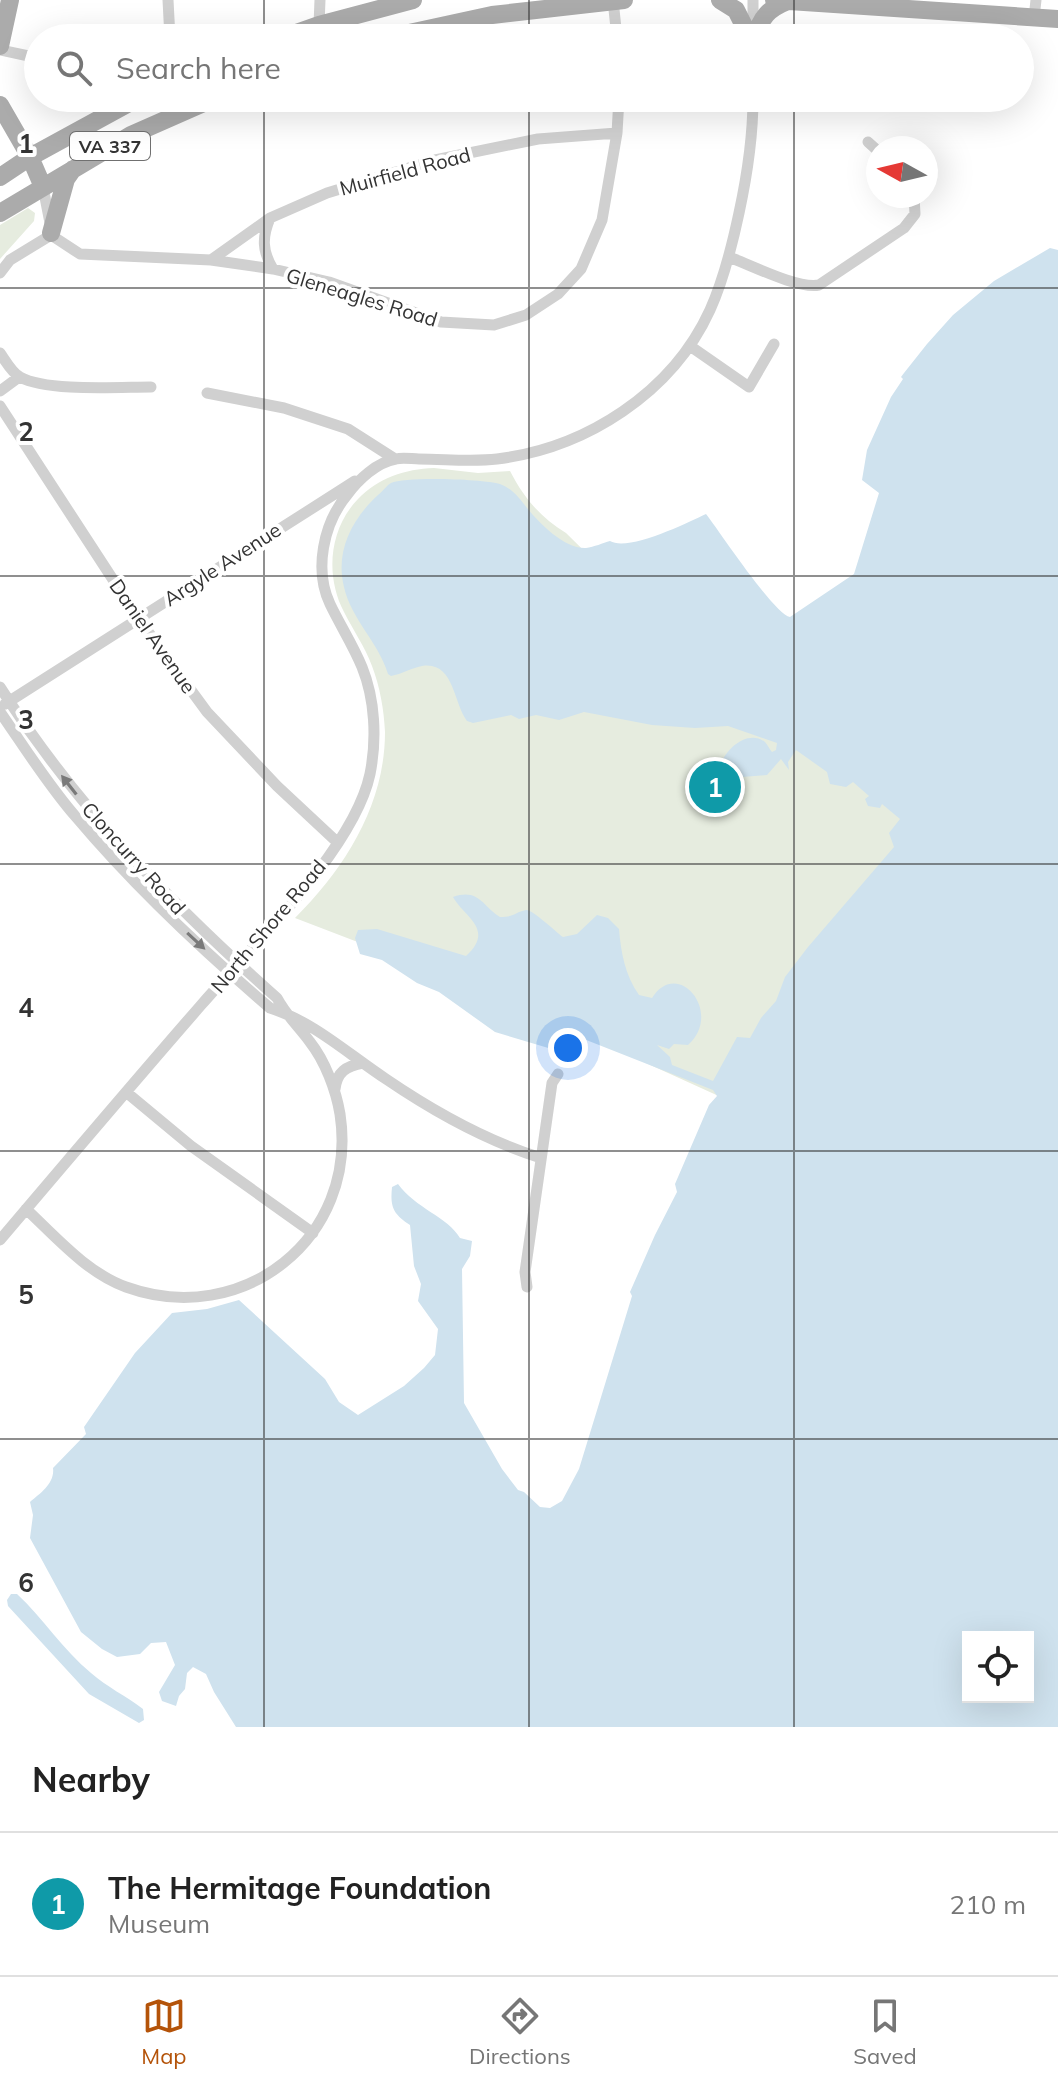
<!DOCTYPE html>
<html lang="en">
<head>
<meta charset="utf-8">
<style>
  :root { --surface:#fff; --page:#f6f6f6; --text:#222; --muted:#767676; --line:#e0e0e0; --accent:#b45309 }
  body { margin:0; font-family:Mulish,sans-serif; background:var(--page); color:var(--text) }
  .controls { position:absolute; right:24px; bottom:24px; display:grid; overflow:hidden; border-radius:0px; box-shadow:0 8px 32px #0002 }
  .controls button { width:72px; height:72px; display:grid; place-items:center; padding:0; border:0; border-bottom:2px solid var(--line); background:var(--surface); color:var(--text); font:40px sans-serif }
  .compass { position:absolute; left:866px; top:136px; width:72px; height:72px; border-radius:50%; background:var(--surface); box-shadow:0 8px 32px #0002; rotate:278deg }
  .you { position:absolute; left:568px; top:1048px; width:28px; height:28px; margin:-20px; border:6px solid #fff; border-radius:50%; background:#1a73e8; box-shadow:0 0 0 12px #1a73e833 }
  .badge { display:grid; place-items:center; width:52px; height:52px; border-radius:50%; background:var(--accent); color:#fff; font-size:26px; font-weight:700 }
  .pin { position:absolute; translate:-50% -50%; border:4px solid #fff; box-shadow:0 2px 8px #0006 }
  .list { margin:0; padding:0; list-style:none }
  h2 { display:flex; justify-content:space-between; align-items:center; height:104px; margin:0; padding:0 32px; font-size:34px }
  h2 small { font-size:26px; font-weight:400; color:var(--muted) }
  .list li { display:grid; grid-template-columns:52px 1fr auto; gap:24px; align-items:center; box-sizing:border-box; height:144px; padding:0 32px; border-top:2px solid var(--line) }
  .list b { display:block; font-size:30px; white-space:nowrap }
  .list p { margin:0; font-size:26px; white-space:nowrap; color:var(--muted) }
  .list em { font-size:26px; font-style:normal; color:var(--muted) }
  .icon { flex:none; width:44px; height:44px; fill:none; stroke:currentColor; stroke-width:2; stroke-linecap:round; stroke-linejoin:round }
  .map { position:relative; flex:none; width:1058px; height:1727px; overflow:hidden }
  .search { position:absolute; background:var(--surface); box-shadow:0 8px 32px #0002; left:24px; right:24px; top:24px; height:88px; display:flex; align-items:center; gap:20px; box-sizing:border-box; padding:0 28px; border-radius:44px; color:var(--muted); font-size:30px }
  .sheet { height:248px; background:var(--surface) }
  nav { display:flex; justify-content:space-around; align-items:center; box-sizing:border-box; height:112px; border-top:2px solid var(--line); background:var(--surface); font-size:22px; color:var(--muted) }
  nav a { display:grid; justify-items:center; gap:4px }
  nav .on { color:var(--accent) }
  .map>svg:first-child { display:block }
  .green { fill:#e6ecdf }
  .water { fill:#cfe2ee; fill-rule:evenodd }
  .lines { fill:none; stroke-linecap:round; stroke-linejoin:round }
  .minor { stroke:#d0d0d0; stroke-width:11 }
  .primary { stroke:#ababab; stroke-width:18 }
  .oneway { fill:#7a7a7a }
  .grid { fill:none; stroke:#333; stroke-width:2; stroke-opacity:0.55 }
  .labels { text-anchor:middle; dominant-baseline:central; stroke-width:8; stroke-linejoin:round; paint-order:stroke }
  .shield { fill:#fff; stroke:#707070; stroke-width:2 }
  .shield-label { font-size:18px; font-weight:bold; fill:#333 }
  .street-label { font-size:20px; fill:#333; stroke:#fff }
  .grid-label { font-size:26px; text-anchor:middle; font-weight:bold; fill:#333; stroke:#fff; stroke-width:8; stroke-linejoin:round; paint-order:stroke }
</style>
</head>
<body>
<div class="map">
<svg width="1058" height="1727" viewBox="0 0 1058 1727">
  <rect width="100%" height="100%" fill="#fff"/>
  <path class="green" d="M 28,208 L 35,213 L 34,221 L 0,259 L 0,225 Z
    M 434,468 L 478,473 L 510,471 C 524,498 540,517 566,533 L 765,729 L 1058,791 L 734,1103 L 613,1048 L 569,988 L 402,959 L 295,918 C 345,868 385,805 385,732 C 384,710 380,687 372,666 C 365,647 353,630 344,612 C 325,576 329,529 358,499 C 378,478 405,469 434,468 Z"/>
  <path class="water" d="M 1050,248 L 1058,250 L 1058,1727 L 236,1727 L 214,1692 L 206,1674 L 193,1667 L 187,1673 L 185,1689 L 179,1696 L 176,1706 L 162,1701 L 159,1692 L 175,1665 L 166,1642 L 151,1643 L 140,1654 L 117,1657 L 102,1649 L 81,1632 L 30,1538 L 33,1515 L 30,1502 C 41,1493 55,1483 53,1468 L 86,1434 L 84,1427 L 135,1353 L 172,1313 L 207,1309 L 239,1300 L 325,1379 L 339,1402 L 358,1415 L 404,1386 L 424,1368 L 435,1355 L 438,1329 L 418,1301 L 421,1284 L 414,1266 L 410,1225 C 393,1214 390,1207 392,1187 L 398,1184 C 415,1208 448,1217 460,1238 L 472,1241 L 470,1256 L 462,1269 L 464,1403 L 502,1469 L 518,1490 L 524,1492 L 540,1507 L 550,1508 L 562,1501 L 579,1469 L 632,1296 L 630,1292 L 655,1235 L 677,1192 L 675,1184 L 709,1105 L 717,1096 L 713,1090 L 566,1032 L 563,1033 L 560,1050 L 555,1050 L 495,1032 L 439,992 L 417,983 L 382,960 L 360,954 L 355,938 L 358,930 L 377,929 L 466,956 C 495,929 465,918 453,897 C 479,888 482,906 500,917 C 515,917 515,912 526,910 C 532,909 556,932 563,937 L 577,934 L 597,915 L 608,918 L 619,929 C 621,953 625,975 639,995 L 652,998 C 678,957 724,1013 688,1045 L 674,1044 L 669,1049 L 657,1045 L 670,1057 L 672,1065 L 713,1081 L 737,1037 L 750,1038 L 761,1018 L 776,1001 L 785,977 L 808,947 L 894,847 L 889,833 L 900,819 L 882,804 L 880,808 L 868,806 L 865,799 L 869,796 L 853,782 L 846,787 L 830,784 L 827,772 L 796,750 L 788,762 L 789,770 L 781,759 L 767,775 L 729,778 L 719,774 C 718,756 745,727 765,742 C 768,745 769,749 772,752 L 776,750 L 777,743 L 728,726 L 695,728 L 652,725 L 584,712 L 559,720 L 536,715 L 519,719 L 511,715 L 473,723 L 467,721 C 453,702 454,661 422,666 C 411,668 402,674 391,676 L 388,674 C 379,643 351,619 344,587 C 335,551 352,519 378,495 C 382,492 387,485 391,483 C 405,476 485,479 500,484 C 513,489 519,498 527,508 C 540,524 565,549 586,548 C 594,547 603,543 610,541 C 628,552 687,523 706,514 C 720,532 774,614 790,617 L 854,574 L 879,493 L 862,480 L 867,450 L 891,397 L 903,379 L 901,377 L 904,373 L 927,344 L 953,315 L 994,281 ZM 968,1637 L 1028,1637 L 1028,1697 L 968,1697 Z
    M 11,1594 L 17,1594 C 43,1618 63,1650 91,1673 C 107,1687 126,1696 143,1709 L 144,1720 L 139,1723 L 89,1694 L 8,1606 L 7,1600 Z"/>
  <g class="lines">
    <path class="minor" d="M 168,0 L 170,38
      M 320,0 L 319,25 L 322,38
      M 613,0 L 617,38
      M 1034,18 L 1036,0
      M 753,31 L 753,0
      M 0,50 L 38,58
      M 868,142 L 878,151
      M 43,187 L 50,223
      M 270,218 C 262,237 262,251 273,269
      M 51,235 L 80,254 L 211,260 L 273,269 L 329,282 L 441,322 L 494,325 L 526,315 L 558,294 L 581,269 L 602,220 L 617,133 L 619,98
      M 729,257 C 751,265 797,289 819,285 L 904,228 L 915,214 L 914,196
      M 211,260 L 270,218 L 327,193 L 435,160 L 538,139 L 617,133
      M 0,273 L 10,260 L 51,235
      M 690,346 L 749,387 L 774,344
      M 0,353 C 5,360 12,373 20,377 C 47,392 119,387 151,387
      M 0,391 L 19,377
      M 207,393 L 284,408 L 348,429 L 395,459
      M 0,406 L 138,618 L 207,712 L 277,786 L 337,842
      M 0,687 C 75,805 173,906 277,998 C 286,1015 299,1027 310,1042 C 325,1061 336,1090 340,1114 C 359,1238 242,1329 126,1287 C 87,1273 56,1237 26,1209
      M 5,704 L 355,481
      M 0,712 C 25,748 48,785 76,817 C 135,887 201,949 270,1008 C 314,1022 348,1054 386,1079 C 433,1111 487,1141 541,1158
      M 335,1089 C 337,1072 346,1066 363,1063
      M 126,1092 L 191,1146 L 313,1233
      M 0,1240 C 67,1161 134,1082 202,1004 C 253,945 354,849 370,774 C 377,739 375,699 362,667 C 353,645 340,625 330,604 C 314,570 323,524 347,495 C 358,480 377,462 396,459 C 403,457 412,459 419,459 C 445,459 472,462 497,459 C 586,448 672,393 710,310 C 724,279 732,246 739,213 C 747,176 753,137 753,98
      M 527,1287 L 525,1272 L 552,1083 L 558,1074"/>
    <path class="primary" d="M 720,0 L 736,10 L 750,38
      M 774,0 L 1058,19
      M 282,38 L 319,25 L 413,0
      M 386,38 L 492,15 L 624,0
      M 755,38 C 761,17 768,9 788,1
      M 0,46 L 10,0
      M 0,105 L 30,157 L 43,187
      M 0,177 L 30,157 L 138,98
      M 0,213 L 131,135 L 215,98
      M 51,233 L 66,179 L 73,169"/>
  </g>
  <defs><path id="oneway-solid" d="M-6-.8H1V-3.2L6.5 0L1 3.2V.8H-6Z" transform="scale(2)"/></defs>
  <g class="oneway">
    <use href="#oneway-solid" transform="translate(69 785) rotate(-128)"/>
    <use href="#oneway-solid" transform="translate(196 941) rotate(43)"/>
  </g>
  <path class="grid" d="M 264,0 L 264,38M 529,0 L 529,38M 794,0 L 794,38M 264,98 L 264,1727M 529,98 L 529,1727M 794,98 L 794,1727M 0,288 L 1058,288M 0,576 L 1058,576M 0,864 L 1058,864M 0,1151 L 1058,1151M 0,1439 L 1058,1439"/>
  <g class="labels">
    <rect class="shield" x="70" y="132" width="80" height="28" rx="6"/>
    <g class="shield-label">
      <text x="110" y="146">VA 337</text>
    </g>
    <g class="street-label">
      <text transform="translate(405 171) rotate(-15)">Muirfield Road</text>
      <text transform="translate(362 297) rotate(17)">Gleneagles Road</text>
      <text transform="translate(222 564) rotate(-33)">Argyle Avenue</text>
      <text transform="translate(153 636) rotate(55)">Daniel Avenue</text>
      <text transform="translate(134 858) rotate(48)">Cloncurry Road</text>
      <text transform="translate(268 926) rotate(-50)">North Shore Road</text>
    </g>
  </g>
  <g class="grid-label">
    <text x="26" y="153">1</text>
    <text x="26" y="441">2</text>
    <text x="26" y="729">3</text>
    <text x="26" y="1017">4</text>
    <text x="26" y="1304">5</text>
    <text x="26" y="1592">6</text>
  </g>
</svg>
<div class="controls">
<button><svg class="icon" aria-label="locate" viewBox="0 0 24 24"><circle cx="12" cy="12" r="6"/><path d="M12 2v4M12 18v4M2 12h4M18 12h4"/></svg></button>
</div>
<svg class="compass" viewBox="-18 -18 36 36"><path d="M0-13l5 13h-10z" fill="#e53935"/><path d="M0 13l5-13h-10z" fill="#767676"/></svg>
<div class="you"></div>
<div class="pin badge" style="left:715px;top:787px;background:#0f9aa8">1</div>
<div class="search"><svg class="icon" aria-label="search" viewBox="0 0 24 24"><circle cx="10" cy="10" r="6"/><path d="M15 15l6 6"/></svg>Search here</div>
</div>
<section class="sheet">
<h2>Nearby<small></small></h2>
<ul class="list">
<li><span class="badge" style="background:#0f9aa8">1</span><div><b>The Hermitage Foundation</b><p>Museum</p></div><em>210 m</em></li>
</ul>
</section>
<nav>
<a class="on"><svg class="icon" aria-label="map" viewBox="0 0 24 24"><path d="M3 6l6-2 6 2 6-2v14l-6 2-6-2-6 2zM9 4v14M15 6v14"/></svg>Map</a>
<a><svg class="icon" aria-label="directions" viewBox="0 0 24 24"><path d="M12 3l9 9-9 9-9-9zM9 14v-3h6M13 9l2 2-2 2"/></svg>Directions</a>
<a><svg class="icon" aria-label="saved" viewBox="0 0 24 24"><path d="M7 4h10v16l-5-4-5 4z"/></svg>Saved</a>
</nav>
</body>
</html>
